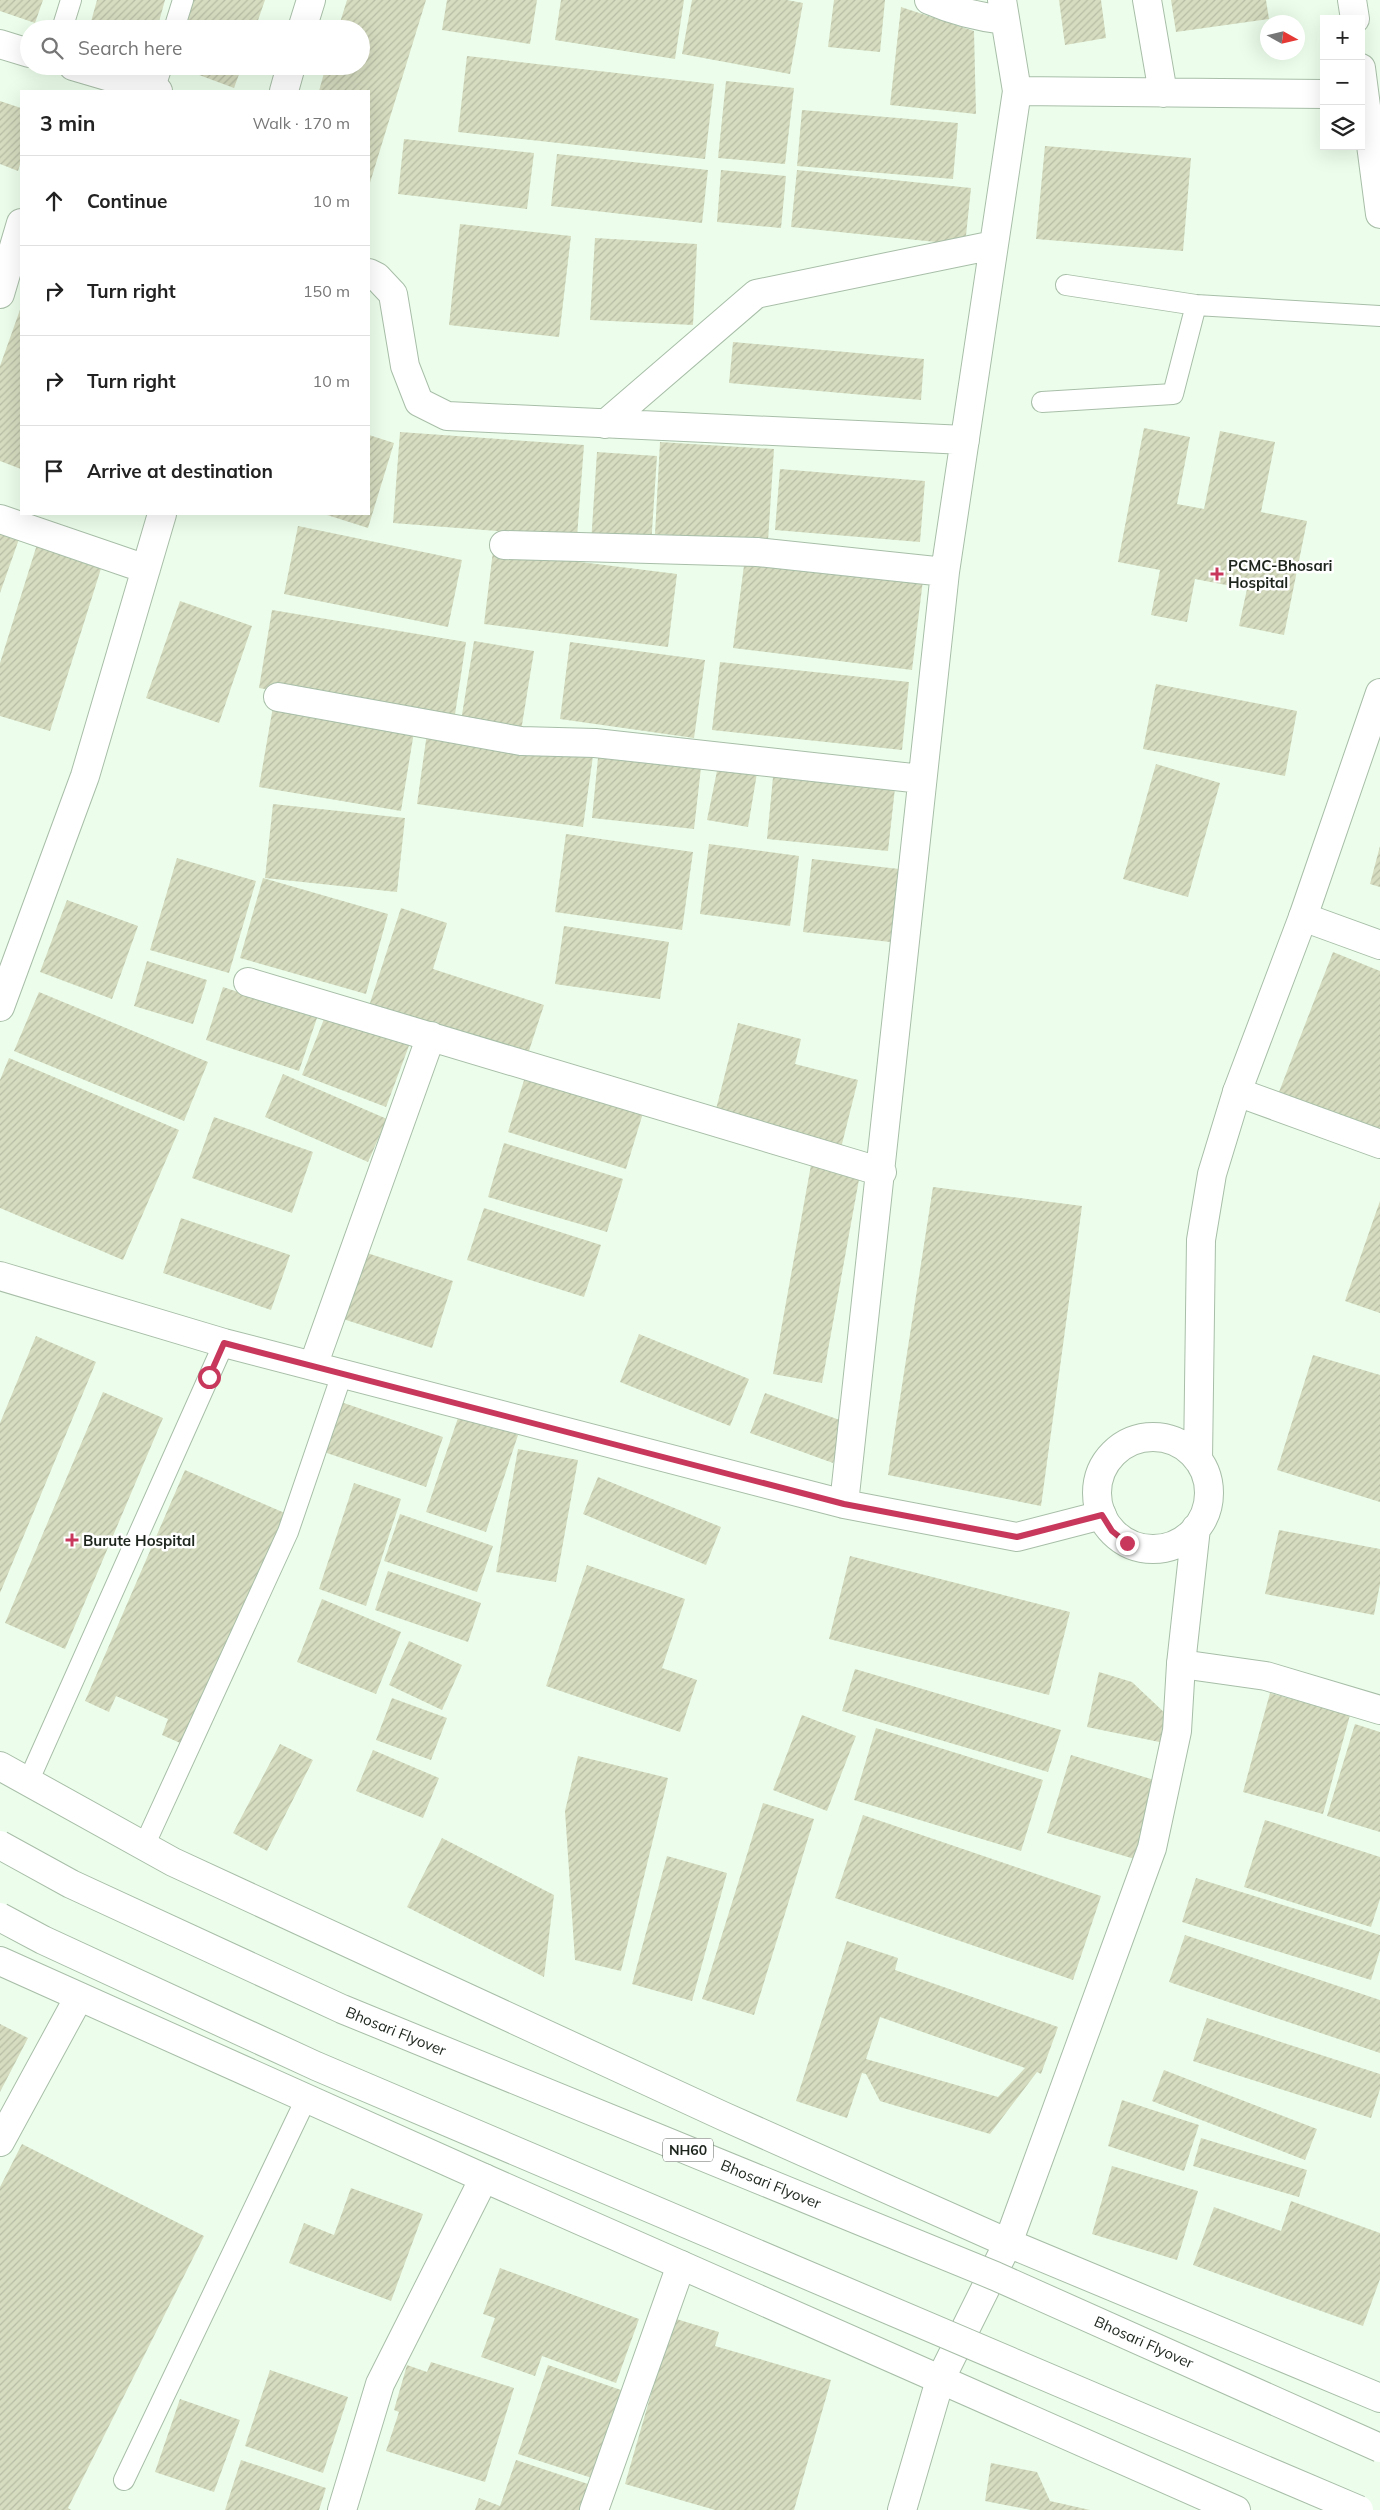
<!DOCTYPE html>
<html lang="en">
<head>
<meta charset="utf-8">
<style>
  :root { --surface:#fff; --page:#f6f6f6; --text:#222; --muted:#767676; --line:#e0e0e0 }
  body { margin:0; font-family:Mulish,sans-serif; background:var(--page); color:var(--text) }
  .controls { position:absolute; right:15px; top:15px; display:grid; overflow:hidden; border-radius:0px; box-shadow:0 5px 20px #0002 }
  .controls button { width:45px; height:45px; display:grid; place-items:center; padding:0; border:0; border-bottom:1px solid var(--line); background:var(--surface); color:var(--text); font:25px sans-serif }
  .compass { position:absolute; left:1260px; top:15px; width:45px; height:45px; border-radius:50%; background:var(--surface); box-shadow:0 5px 20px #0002; rotate:98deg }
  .stop { position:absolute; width:15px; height:15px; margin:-11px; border:4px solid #c8385c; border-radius:50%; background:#fff }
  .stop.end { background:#c8385c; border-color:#fff; box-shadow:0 1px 5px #0008 }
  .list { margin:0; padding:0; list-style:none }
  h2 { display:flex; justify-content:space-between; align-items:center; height:65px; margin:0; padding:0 20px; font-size:21px }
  h2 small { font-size:16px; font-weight:400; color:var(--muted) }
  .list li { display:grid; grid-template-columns:32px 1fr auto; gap:15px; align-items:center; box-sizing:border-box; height:90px; padding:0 20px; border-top:1px solid var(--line) }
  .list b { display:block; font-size:19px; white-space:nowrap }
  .list em { font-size:16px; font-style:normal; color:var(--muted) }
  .icon { flex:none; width:28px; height:28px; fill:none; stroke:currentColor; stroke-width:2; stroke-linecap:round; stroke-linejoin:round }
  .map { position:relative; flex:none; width:1380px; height:2510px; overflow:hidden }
  .search { position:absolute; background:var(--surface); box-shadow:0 5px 20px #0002; left:20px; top:20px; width:350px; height:55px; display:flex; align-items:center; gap:12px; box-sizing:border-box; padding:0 18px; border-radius:28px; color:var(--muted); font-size:19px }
  .panel { position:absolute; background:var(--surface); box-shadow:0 5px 20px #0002; left:20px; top:90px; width:350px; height:425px; border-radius:0px }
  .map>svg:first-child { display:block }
  .building { fill:url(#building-hatch); fill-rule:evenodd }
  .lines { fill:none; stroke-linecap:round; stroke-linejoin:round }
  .service-casing { stroke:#a8bea8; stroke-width:22 }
  .minor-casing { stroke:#a8bea8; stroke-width:30 }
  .tertiary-casing { stroke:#a8bea8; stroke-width:30 }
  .primary-casing { stroke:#a8bea8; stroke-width:30 }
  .service { stroke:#fff; stroke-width:20 }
  .minor { stroke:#fff; stroke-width:28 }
  .tertiary { stroke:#fff; stroke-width:28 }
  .primary { stroke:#fff; stroke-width:28 }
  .trunk-bridge-casing { stroke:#a8bea8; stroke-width:30; stroke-linecap:butt }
  .trunk-bridge { stroke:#fff; stroke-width:28 }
  .route { stroke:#c8385c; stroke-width:6 }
  .poi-dot { fill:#c8385c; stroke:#fff; stroke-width:2 }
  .labels { text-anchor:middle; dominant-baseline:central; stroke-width:5; stroke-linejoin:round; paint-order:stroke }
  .shield { fill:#fff; stroke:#616661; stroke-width:1 }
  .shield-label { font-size:14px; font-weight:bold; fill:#1d251d }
  .poi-label { font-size:15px; font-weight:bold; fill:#1d251d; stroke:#fff; text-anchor:start }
  .street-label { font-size:15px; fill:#1d251d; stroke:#fff }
</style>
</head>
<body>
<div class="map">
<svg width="1380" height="2510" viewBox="0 0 1380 2510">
  <defs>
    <pattern id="building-hatch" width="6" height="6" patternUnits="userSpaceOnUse" patternTransform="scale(1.25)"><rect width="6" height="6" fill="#d5dcbf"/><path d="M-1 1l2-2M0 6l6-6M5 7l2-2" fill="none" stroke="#b6bda4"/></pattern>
  </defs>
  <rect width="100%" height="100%" fill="#ecfeeb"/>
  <path class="building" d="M 0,0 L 43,0 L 35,23 L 0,11 Z
    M 97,0 L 165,0 L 157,29 L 89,29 Z
    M 192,0 L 265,0 L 255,29 L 182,29 Z
    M 347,0 L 426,0 L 369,186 L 369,91 L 319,91 L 326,66 L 361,66 L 361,29 L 338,29 Z
    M 447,0 L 537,0 L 530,44 L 442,30 Z
    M 561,0 L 684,0 L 675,59 L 555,40 Z
    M 692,0 L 787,0 L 803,3 L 790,74 L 682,54 Z
    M 834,0 L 885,0 L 880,52 L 828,47 Z
    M 1059,0 L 1101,0 L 1106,38 L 1065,45 Z
    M 1171,0 L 1266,0 L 1269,19 L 1176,32 Z
    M 901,7 L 974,31 L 976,114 L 890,105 Z
    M 467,56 L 714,84 L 705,159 L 458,132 Z
    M 175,66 L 242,66 L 234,88 Z
    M 726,81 L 794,88 L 785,164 L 718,158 Z
    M 0,101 L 21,108 L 21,161 L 18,171 L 0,164 Z
    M 802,110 L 958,123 L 953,179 L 797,166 Z
    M 404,139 L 534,153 L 527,209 L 398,194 Z
    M 1045,146 L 1191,158 L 1183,251 L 1036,239 Z
    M 557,154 L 708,170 L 702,223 L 551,206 Z
    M 721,170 L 786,176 L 781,228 L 717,222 Z
    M 797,170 L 971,188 L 965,245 L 791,227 Z
    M 460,224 L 571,236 L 559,337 L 449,325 Z
    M 595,238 L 697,244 L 693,325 L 590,320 Z
    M 21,307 L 21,469 L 0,461 L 0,366 Z
    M 733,342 L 924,359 L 921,400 L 729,383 Z
    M 1144,428 L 1190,437 L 1177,504 L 1204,509 L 1220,431 L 1275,442 L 1261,512 L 1307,521 L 1284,635 L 1239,626 L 1247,589 L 1195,579 L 1187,622 L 1151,615 L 1160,570 L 1118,562 Z
    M 400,432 L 584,445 L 577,537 L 393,523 Z
    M 369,435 L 394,443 L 368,528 L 324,514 L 369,514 Z
    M 660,442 L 774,449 L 768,541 L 655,534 Z
    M 597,452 L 657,456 L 651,546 L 591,543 Z
    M 780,469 L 925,481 L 920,542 L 775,530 Z
    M 298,526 L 462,560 L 448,627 L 284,594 Z
    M 0,532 L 19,539 L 0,593 Z
    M 39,538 L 104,559 L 50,731 L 0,716 L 0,663 Z
    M 493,551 L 677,574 L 668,647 L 484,624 Z
    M 745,558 L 923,580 L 912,670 L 733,648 Z
    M 180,601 L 252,626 L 219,723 L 146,698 Z
    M 272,610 L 466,642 L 454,721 L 259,688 Z
    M 474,641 L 534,651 L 520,737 L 460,727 Z
    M 570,642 L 705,660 L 694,738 L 560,719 Z
    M 720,662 L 909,682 L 902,750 L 712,730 Z
    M 1156,684 L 1297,711 L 1285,776 L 1143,749 Z
    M 274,701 L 415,726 L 401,811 L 259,787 Z
    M 427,733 L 593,756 L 583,827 L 417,804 Z
    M 599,748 L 702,759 L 694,829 L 592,818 Z
    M 719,761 L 758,767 L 748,827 L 707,820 Z
    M 1156,764 L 1220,783 L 1188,897 L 1123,879 Z
    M 774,767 L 896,779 L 888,851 L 767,839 Z
    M 273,804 L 405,818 L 397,892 L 265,878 Z
    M 566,834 L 693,852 L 682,930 L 555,912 Z
    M 709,844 L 799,856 L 790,926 L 700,914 Z
    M 1380,846 L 1380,887 L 1370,884 Z
    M 177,858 L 256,881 L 229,973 L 150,950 Z
    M 812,859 L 899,869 L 890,942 L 803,932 Z
    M 263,878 L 388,914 L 366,994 L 240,958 Z
    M 67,900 L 138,926 L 112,999 L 40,972 Z
    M 401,908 L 447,923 L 433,969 L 544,1005 L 526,1060 L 368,1009 Z
    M 564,926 L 669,942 L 660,999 L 555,984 Z
    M 1333,952 L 1380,971 L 1380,1132 L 1279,1092 Z
    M 147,961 L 207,980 L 193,1024 L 134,1006 Z
    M 223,987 L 317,1018 L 299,1071 L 206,1040 Z
    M 39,992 L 208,1062 L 184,1121 L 14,1051 Z
    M 324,1019 L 410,1043 L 386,1107 L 302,1075 Z
    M 738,1023 L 801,1039 L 795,1064 L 858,1080 L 840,1152 L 713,1121 Z
    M 9,1058 L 179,1130 L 123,1260 L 0,1208 L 0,1080 Z
    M 283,1074 L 387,1119 L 368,1162 L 265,1117 Z
    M 525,1077 L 643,1113 L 626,1169 L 508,1132 Z
    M 214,1117 L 313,1152 L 292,1213 L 192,1178 Z
    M 504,1143 L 623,1179 L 607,1232 L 488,1197 Z
    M 811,1165 L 860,1174 L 822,1383 L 773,1374 Z
    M 933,1187 L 1082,1206 L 1041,1506 L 888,1475 Z
    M 1380,1201 L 1380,1313 L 1345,1301 Z
    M 484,1208 L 601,1245 L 584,1297 L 467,1260 Z
    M 181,1218 L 290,1255 L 271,1310 L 163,1273 Z
    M 361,1251 L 453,1281 L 432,1348 L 340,1318 Z
    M 639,1334 L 749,1379 L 730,1426 L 620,1382 Z
    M 36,1336 L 96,1362 L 0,1593 L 0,1423 Z
    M 1313,1355 L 1380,1375 L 1380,1502 L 1277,1470 Z
    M 103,1392 L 163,1418 L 65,1649 L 5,1623 Z
    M 765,1393 L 848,1423 L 833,1463 L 750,1433 Z
    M 341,1402 L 443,1437 L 426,1487 L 324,1452 Z
    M 459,1415 L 518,1435 L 486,1532 L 426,1512 Z
    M 518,1449 L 578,1460 L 556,1582 L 496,1572 Z
    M 185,1470 L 287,1514 L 187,1746 L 162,1735 L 168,1719 L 116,1696 L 109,1712 L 85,1701 Z
    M 598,1477 L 721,1527 L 706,1565 L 583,1514 Z
    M 354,1483 L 401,1499 L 366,1606 L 319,1589 Z
    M 400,1514 L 493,1546 L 477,1592 L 384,1561 Z
    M 1279,1530 L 1380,1549 L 1380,1584 L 1374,1615 L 1265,1594 Z
    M 850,1556 L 1070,1612 L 1049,1695 L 829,1639 Z
    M 587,1565 L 685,1599 L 662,1668 L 697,1680 L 680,1732 L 546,1686 Z
    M 388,1571 L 481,1603 L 468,1642 L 375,1610 Z
    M 322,1599 L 401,1632 L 376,1694 L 297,1662 Z
    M 409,1641 L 462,1665 L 442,1710 L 389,1685 Z
    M 855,1669 L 1061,1730 L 1048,1772 L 842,1711 Z
    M 1099,1672 L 1132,1682 L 1168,1716 L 1169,1744 L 1087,1727 Z
    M 1270,1693 L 1350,1715 L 1323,1814 L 1243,1792 Z
    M 392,1698 L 447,1718 L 431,1760 L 376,1740 Z
    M 802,1715 L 856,1736 L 827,1811 L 773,1790 Z
    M 1355,1724 L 1380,1732 L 1380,1832 L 1327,1816 Z
    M 876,1728 L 1043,1780 L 1021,1851 L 854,1800 Z
    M 280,1744 L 313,1760 L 267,1851 L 233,1833 Z
    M 373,1750 L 439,1778 L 423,1818 L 356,1791 Z
    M 1071,1755 L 1161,1782 L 1138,1860 L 1047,1833 Z
    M 578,1756 L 668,1778 L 621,1971 L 575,1960 L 565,1811 Z
    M 763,1803 L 814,1819 L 754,2015 L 702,1999 Z
    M 863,1815 L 1101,1896 L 1073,1980 L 835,1898 Z
    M 1265,1820 L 1380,1857 L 1380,1899 L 1371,1927 L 1244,1887 Z
    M 442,1838 L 554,1895 L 544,1977 L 407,1907 Z
    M 667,1856 L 727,1873 L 692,2001 L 632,1984 Z
    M 1196,1878 L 1380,1935 L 1380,1950 L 1371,1980 L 1182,1922 Z
    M 1185,1935 L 1380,2000 L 1380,2053 L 1169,1982 Z
    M 847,1941 L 898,1958 L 895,1970 L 1058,2027 L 1041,2074 L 1037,2072 L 990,2134 L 880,2101 L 866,2074 L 862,2073 L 847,2118 L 796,2101 ZM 880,2017 L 1025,2068 L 998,2097 L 866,2059 Z
    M 1207,2018 L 1380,2074 L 1380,2089 L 1371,2118 L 1193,2061 Z
    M 0,2024 L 28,2038 L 0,2092 Z
    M 1164,2070 L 1317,2129 L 1305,2160 L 1152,2101 Z
    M 1122,2100 L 1199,2125 L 1184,2171 L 1108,2146 Z
    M 1201,2138 L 1307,2170 L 1299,2197 L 1193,2166 Z
    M 22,2144 L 204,2236 L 68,2508 L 71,2510 L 0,2510 L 0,2187 Z
    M 1112,2166 L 1198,2191 L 1177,2260 L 1092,2234 Z
    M 351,2188 L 423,2214 L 391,2301 L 289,2263 L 304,2223 L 334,2235 Z
    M 1291,2201 L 1380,2233 L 1380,2279 L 1363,2326 L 1193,2265 L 1214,2207 L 1281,2231 Z
    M 500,2268 L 639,2319 L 616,2383 L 542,2356 L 535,2376 L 481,2357 L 495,2318 L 483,2314 Z
    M 673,2318 L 719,2332 L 715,2346 L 831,2380 L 794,2510 L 715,2510 L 625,2484 Z
    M 431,2362 L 514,2388 L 485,2482 L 386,2451 L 399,2412 L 394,2410 L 407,2365 L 427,2372 Z
    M 548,2365 L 624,2391 L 595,2479 L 518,2454 Z
    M 270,2370 L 348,2397 L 323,2473 L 245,2446 Z
    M 180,2399 L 240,2420 L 214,2492 L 155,2472 Z
    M 241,2460 L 326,2488 L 319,2510 L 225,2510 Z
    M 516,2460 L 591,2485 L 583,2510 L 475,2510 L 479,2498 L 500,2506 Z
    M 991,2463 L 1037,2472 L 1050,2501 L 1090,2510 L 1031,2510 L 985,2501 Z"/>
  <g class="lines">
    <defs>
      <path id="service" d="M 62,29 L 71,0
        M 174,29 L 183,0
        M 154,90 L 162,66
        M 1066,285 L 1196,305 L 1380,316
        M 1042,402 L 1173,394 L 1196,305
        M 28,1782 L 224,1343
        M 144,1846 L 288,1532 L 342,1374
        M 124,2480 L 306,2099"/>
      <path id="minor" d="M 929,0 C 954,11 978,17 1005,20
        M 1147,0 L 1163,93
        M 302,29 L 311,0
        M 0,44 L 29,53
        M 73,66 L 158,91
        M 284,91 L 291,66
        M 1017,91 L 1324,94
        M 369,273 L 377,277 L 393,294 L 405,366 L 419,402 L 447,416 L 965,440
        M 0,294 L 21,223
        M 605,424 L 756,294 L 994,245
        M 0,519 L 146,569
        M 504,545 L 757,552 L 945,572
        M 278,697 L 521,741 L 595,743 L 922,779
        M 1303,917 L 1380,945
        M 248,982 L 882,1172
        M 0,1007 L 85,776 L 162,514
        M 1237,1092 L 1380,1144
        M 0,1276 L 224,1343 L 844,1504 L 1017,1537 L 1102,1515
        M 313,1366 L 431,1036
        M 844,1504 L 945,572 L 1017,91 L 1002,0
        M 1181,1664 L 1266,1676 L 1380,1710
        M 0,2142 L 79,1997
        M 342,2510 L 380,2384 L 484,2178
        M 594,2510 L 681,2265
        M 902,2510 L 940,2380"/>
      <path id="tertiary" d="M 1352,0 L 1355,19
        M 1361,68 L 1380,214
        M1097 1493a56 56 0 1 1 112 0a56 56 0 1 1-112 0Z
        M 1198,1460 L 1201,1240 L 1212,1174 L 1237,1092 L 1303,917 L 1380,693
        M 940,2380 L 1008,2243 L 1152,1848 L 1177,1731 L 1181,1664 L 1196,1528"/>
      <path id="primary" d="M 0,1766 L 173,1862 L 723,2116 L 1008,2243 L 1380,2398
        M 0,1961 L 484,2178 L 1236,2510"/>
    </defs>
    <use href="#service" class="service-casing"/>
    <use href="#minor" class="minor-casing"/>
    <use href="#tertiary" class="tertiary-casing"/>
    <use href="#primary" class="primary-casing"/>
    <use href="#service" class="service"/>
    <use href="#minor" class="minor"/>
    <use href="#tertiary" class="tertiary"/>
    <use href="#primary" class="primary"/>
    <defs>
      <path id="trunk-bridge" d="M 0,1845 L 71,1884 L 342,2009 L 995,2276 L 1380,2448
        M 0,1917 L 43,1940 L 316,2066 L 1359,2510"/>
    </defs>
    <use href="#trunk-bridge" class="trunk-bridge-casing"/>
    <use href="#trunk-bridge" class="trunk-bridge"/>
  </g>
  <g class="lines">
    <path class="route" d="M 209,1377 L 224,1343 L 844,1504 L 1017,1537 L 1102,1515 L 1112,1531 L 1127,1543"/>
  </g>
  <g class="poi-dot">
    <path d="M1214.5 566.5h5v5h5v5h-5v5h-5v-5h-5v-5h5z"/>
    <path d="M69.5 1532.5h5v5h5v5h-5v5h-5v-5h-5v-5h5z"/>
  </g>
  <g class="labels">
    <rect class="shield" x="663" y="2138.5" width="50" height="23" rx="4"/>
    <g class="shield-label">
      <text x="688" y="2150">NH60</text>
    </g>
    <g class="poi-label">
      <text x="1228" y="565">PCMC-Bhosari<tspan x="1228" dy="17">Hospital</tspan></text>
      <text x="83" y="1540">Burute Hospital</text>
    </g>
    <g class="street-label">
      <text transform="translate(396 2031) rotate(22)">Bhosari Flyover</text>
      <text transform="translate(771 2184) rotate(22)">Bhosari Flyover</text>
      <text transform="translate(1144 2342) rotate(24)">Bhosari Flyover</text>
    </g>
  </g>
</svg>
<div class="controls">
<button>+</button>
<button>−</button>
<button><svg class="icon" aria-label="layers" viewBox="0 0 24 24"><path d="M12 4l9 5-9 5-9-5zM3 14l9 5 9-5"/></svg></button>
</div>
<svg class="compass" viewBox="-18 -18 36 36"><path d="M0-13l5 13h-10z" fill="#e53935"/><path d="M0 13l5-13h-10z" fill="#767676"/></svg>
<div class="stop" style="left:209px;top:1377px"></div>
<div class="stop end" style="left:1127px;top:1543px"></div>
<div class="search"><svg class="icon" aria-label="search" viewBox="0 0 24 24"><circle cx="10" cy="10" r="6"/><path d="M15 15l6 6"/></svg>Search here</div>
<section class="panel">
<h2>3 min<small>Walk · 170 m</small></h2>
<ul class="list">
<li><svg class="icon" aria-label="ahead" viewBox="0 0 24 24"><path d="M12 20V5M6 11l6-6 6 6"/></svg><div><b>Continue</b></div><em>10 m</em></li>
<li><svg class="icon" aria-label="right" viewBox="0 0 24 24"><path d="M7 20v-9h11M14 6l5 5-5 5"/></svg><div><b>Turn right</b></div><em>150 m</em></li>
<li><svg class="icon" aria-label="right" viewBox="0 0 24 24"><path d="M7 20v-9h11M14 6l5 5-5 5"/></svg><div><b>Turn right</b></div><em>10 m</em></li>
<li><svg class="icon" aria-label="arrive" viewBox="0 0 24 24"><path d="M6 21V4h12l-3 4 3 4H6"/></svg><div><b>Arrive at destination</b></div></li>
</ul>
</section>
</div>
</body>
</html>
